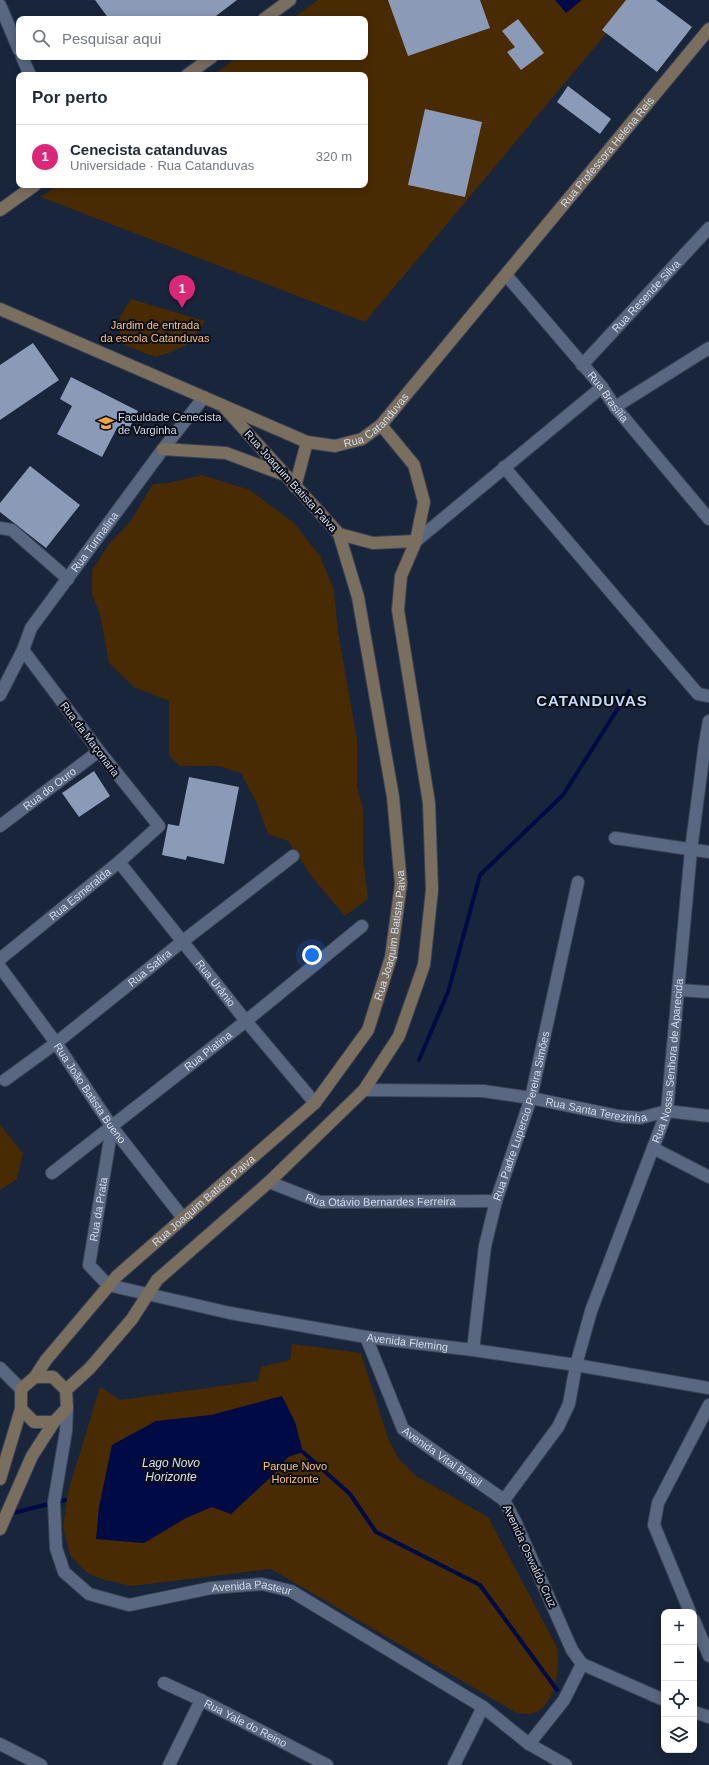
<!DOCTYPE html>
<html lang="pt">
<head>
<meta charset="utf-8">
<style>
  :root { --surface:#fff; --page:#f2f2f3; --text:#1f2937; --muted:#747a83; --line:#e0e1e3; --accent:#db2777 }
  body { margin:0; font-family:Arial,sans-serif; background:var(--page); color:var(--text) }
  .controls { position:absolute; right:12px; bottom:12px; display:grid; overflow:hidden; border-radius:8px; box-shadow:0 2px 10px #0003 }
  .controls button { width:36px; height:36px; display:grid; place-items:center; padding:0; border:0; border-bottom:1px solid var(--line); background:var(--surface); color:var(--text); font:20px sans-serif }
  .you { position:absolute; left:312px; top:955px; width:14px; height:14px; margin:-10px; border:3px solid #fff; border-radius:50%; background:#1a73e8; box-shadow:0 0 0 6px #1a73e833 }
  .badge { display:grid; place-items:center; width:26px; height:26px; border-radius:50%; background:var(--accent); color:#fff; font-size:13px; font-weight:700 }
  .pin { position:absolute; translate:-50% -33px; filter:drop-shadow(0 1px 2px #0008) }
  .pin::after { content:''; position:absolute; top:21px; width:14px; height:12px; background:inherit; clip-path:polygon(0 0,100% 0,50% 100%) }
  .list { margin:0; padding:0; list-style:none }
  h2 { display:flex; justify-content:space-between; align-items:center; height:52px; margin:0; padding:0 16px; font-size:17px }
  h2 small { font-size:13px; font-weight:400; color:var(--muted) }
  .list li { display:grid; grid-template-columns:26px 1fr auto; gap:12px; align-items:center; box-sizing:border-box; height:64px; padding:0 16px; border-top:1px solid var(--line) }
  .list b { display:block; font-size:15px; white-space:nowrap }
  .list p { margin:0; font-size:13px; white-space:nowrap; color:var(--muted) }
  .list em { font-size:13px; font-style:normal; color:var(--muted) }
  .icon { flex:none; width:22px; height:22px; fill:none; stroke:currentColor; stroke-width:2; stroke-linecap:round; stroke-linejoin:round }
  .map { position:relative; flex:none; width:709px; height:1765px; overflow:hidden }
  .search { position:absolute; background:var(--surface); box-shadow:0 2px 10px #0003; left:16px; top:16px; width:352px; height:44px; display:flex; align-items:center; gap:10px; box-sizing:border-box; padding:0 14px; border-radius:8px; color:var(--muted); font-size:15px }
  .panel { position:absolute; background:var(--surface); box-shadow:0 2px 10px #0003; left:16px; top:72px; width:352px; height:116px; border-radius:8px }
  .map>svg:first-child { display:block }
  .green { fill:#482b03 }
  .water { fill:#000a45 }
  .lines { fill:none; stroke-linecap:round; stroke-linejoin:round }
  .stream { stroke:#000a45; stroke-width:4 }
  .building { fill:#8b9ab6 }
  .minor-casing { stroke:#3a4255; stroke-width:14 }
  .tertiary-casing { stroke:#3a4255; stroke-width:14 }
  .secondary-casing { stroke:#3a4255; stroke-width:14 }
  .minor { stroke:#596781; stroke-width:12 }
  .tertiary { stroke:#596781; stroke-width:12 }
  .secondary { stroke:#7a6e5f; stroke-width:12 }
  .labels { text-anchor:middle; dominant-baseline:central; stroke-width:4; stroke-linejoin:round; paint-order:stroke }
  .street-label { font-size:11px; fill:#d2dae9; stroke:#090e18 }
  .park-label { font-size:11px; fill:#fec07a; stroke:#090e18 }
  .poi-label { font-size:11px; fill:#d2dae9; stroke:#090e18; text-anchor:start }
  .water-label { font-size:12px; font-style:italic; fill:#d7e2f4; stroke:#090e18 }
  .district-label { font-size:15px; font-weight:bold; letter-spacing:1px; fill:#c9daf7; stroke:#090e18 }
</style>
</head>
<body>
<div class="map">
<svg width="709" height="1765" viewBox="0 0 709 1765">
  <rect width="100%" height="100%" fill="#19253b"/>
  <path class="green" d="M 318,0 L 634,0 L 365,322 L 41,197 L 58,185 L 365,185 L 365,75 L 213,75 L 238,57 L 365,57 L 365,19 L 291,19 Z
    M 131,299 L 205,321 L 190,343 L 169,353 L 155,357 L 119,343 L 120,316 Z
    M 202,475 L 250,490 L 294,523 L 320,556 L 334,590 L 338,632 L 357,740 L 357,787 L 363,809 L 363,858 L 368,899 L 345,916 L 312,877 L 288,841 L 268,834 L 257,804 L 241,773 L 219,766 L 180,766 L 169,756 L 169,701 L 134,687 L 109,663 L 100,614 L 92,595 L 92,570 L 109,544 L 130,522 L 153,484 L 169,483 Z
    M 0,1125 L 23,1153 L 17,1179 L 0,1190 Z
    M 292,1344 L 361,1353 L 388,1438 L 399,1459 L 416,1476 L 488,1517 L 557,1647 C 561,1673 553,1725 515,1712 L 271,1569 L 132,1586 L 105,1580 L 89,1574 L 83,1569 L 70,1555 L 63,1527 L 68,1492 L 100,1387 L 120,1400 L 258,1381 L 261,1367 L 290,1360 Z"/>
  <path class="water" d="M 555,0 L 582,0 L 566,13 Z
    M 282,1396 L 295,1422 L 303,1452 L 288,1457 L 272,1476 L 231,1514 L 212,1507 L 186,1518 L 144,1543 L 96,1539 L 99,1507 L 112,1445 L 156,1421 L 211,1415 Z"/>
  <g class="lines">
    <path class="stream" d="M 419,1060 L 448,992 L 480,875 L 563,795 L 629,691
      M 303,1452 L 350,1494 L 376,1532 L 480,1585 L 557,1690
      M 9,1514 L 65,1500"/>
  </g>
  <path class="building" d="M 95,0 L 237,0 L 212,19 L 109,19 Z
    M 388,0 L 480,0 L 490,28 L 408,56 Z
    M 626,0 L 656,0 L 692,27 L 657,72 L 602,30 Z
    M 518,19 L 544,53 L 521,70 L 507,52 L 515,47 L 502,31 Z
    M 568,86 L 611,119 L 600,134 L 557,102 Z
    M 425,109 L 482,122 L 465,197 L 408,185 Z
    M 33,343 L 59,380 L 0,420 L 0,365 Z
    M 71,377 L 138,411 L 127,433 L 117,428 L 102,457 L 57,434 L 72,406 L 60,399 Z
    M 30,466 L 80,505 L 46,548 L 0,512 L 0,503 Z
    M 94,771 L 110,796 L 79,817 L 62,793 Z
    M 189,777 L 239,787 L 224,864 L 187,856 L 186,860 L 162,855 L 168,824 L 179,826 Z"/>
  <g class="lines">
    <defs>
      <g id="minor">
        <path d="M 0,5 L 19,50"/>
        <path d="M 22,57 L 30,75"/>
        <path id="s1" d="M 506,275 L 602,387 L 615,407 L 709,519"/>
        <path id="s2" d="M 582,365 L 709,228"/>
        <path d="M 615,407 L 709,348"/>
        <path d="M 504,467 L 698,694 L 709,696"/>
        <path d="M 0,528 L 12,530 L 68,579"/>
        <path d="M 416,541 L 602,387"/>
        <path id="s3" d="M 0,695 L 23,650 L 31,628 L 163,449 L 204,397"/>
        <path id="s4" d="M 0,826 L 99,751"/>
        <path d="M 615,838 L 709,852"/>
        <path id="s5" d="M 119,862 L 246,1021 L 315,1103"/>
        <path id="s6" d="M 0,959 L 119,862 L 159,826 L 99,751 L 23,650"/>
        <path id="s7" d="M 0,967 L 56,1043 L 112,1127 L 183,1218"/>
        <path d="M 679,990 L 709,992"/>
        <path id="s8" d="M 5,1080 L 56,1043 L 183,941 L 293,856"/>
        <path id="s9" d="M 364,1090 L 483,1091 L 531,1098 L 618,1116 L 640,1118 L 667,1111 L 709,1116"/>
        <path d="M 653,1148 L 709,1177"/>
        <path id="s10" d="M 52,1173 L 246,1021 L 362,926"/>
        <path id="s11" d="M 269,1182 L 320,1202 L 496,1201"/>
        <path id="s12" d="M 108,1285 L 89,1265 L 112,1127"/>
        <path id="s13" d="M 366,1337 L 403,1429 L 504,1500"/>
        <path id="s14" d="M 473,1350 L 485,1246 L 496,1201 L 531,1098 L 578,882"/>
        <path d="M 0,1368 L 21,1389"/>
        <path id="s15" d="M 67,1408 L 66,1431 L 54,1502 L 56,1548 L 64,1572 L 89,1594 L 129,1605 L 211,1588 L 262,1584 L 291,1591 L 483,1707 L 529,1744 L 566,1765"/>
        <path d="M 690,1612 L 654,1525 L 658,1503 L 709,1405"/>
        <path d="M 694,1620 L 709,1656"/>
        <path d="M 582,1664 L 664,1700"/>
        <path id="s16" d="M 164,1683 L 201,1700 L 327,1765"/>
        <path d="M 694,1712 L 709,1717"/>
        <path d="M 0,1744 L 41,1765"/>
        <path id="s17" d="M 529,1744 L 564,1700 L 582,1664 L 572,1650 L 515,1521 L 504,1500 L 558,1427 L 569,1404 L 576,1365 L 591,1311 L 667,1111 L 691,850 L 705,743 L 709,721"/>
        <path d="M 169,1765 L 201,1700"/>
        <path d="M 454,1765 L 483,1707"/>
      </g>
      <g id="tertiary">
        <path id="s18" d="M 108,1285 L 230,1313 L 366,1337 L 473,1350 L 576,1365 L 709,1388"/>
      </g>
      <g id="secondary">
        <path d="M 264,19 L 290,0"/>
        <path d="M 187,75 L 212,57"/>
        <path d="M 0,210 L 35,185"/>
        <path id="s19" d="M 0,309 L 307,442 L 335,446 L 362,439 L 381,425 L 709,29"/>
        <path d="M 163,449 L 226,453 L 282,474"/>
        <path d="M 295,487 L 307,442"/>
        <path d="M 339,534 L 373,543 L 416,541"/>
        <path id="s20" d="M 35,1377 L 46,1360 L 117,1276 L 315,1103 L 368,1030 L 391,957 L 401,884 L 393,797 L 358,597 L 339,534 L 223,406"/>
        <path d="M 35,1377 L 53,1377 L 66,1390 L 67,1408 L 54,1422 L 34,1422 L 21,1409 L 21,1389 Z"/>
        <path d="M 66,1390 L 90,1368 L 132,1319 L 157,1280 L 269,1182 L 364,1090 L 399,1036 L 424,965 L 432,890 L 429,803 L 398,610 L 401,576 L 416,541 L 424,502 L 414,465 L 381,425"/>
        <path d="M 0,1479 L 21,1409"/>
        <path d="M 0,1529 L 32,1456 L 54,1422"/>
      </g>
    </defs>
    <use href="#minor" class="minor-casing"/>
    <use href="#tertiary" class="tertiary-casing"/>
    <use href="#secondary" class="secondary-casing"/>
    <use href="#minor" class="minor"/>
    <use href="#tertiary" class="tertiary"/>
    <use href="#secondary" class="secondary"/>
  </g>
  <defs>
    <symbol id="university-bare" viewBox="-9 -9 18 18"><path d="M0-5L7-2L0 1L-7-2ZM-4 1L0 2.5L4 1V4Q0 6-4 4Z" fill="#f2a542" stroke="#090e18" stroke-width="2.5" paint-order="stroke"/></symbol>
  </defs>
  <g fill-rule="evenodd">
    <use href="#university-bare" x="95" y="412" width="22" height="22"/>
  </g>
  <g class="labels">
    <g class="street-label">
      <text stroke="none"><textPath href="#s19" startOffset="769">Rua Professora Helena Reis</textPath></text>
      <text stroke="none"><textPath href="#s2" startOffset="94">Rua Resende Silva</textPath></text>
      <text stroke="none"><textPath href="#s1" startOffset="159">Rua Brasília</textPath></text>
      <text stroke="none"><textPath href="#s19" startOffset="413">Rua Catanduvas</textPath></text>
      <text transform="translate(291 481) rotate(48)">Rua Joaquim Batista Paiva</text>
      <text stroke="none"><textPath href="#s3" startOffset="181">Rua Turmalina</textPath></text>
      <text transform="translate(90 739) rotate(53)">Rua da Maçonaria</text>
      <text stroke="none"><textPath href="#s4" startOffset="62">Rua do Ouro</textPath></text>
      <text stroke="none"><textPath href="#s6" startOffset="103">Rua Esmeralda</textPath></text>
      <text stroke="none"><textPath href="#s20" startOffset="581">Rua Joaquim Batista Paiva</textPath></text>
      <text stroke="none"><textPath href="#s8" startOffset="183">Rua Safira</textPath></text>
      <text stroke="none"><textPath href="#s5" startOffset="155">Rua Urânio</textPath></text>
      <text stroke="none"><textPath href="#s10" startOffset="198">Rua Platina</textPath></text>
      <text stroke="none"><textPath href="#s17" startOffset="754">Rua Nossa Senhora de Aparecida</textPath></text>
      <text stroke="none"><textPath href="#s7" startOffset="155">Rua João Batista Bueno</textPath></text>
      <text stroke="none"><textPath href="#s9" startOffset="234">Rua Santa Terezinha</textPath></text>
      <text stroke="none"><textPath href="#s14" startOffset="240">Rua Padre Lupercio Pereira Simões</textPath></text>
      <text stroke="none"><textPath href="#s11" startOffset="115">Rua Otávio Bernardes Ferreira</textPath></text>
      <text stroke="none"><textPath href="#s20" startOffset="245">Rua Joaquim Batista Paiva</textPath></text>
      <text stroke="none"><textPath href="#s12" startOffset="84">Rua da Prata</textPath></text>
      <text stroke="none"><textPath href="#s18" startOffset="305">Avenida Fleming</textPath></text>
      <text stroke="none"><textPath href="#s13" startOffset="147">Avenida Vital Brasil</textPath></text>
      <text transform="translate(530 1556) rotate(65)">Avenida Oswaldo Cruz</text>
      <text stroke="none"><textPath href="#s15" startOffset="366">Avenida Pasteur</textPath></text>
      <text stroke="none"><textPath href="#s16" startOffset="91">Rua Yale do Reino</textPath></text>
    </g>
    <g class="park-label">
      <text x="155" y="325">Jardim de entrada<tspan x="155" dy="13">da escola Catanduvas</tspan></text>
      <text x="295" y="1466">Parque Novo<tspan x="295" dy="13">Horizonte</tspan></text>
    </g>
    <g class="poi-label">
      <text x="118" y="417">Faculdade Cenecista<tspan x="118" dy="13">de Varginha</tspan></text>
    </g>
    <g class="water-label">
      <text x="171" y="1463">Lago Novo<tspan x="171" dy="14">Horizonte</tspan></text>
    </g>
    <g class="district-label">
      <text x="592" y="700">CATANDUVAS</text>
    </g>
  </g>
</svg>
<div class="controls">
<button>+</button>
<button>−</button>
<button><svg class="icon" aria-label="locate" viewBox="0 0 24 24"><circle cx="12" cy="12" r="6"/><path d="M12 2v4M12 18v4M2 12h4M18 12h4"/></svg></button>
<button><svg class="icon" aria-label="layers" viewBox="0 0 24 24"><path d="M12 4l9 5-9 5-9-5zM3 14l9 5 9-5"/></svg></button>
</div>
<div class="you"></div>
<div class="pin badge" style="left:182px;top:308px">1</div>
<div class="search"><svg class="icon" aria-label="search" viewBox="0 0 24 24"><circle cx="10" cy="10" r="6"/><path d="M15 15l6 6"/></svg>Pesquisar aqui</div>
<section class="panel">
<h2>Por perto<small></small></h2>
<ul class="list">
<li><span class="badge">1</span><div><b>Cenecista catanduvas</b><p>Universidade · Rua Catanduvas</p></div><em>320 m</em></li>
</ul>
</section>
</div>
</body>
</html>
